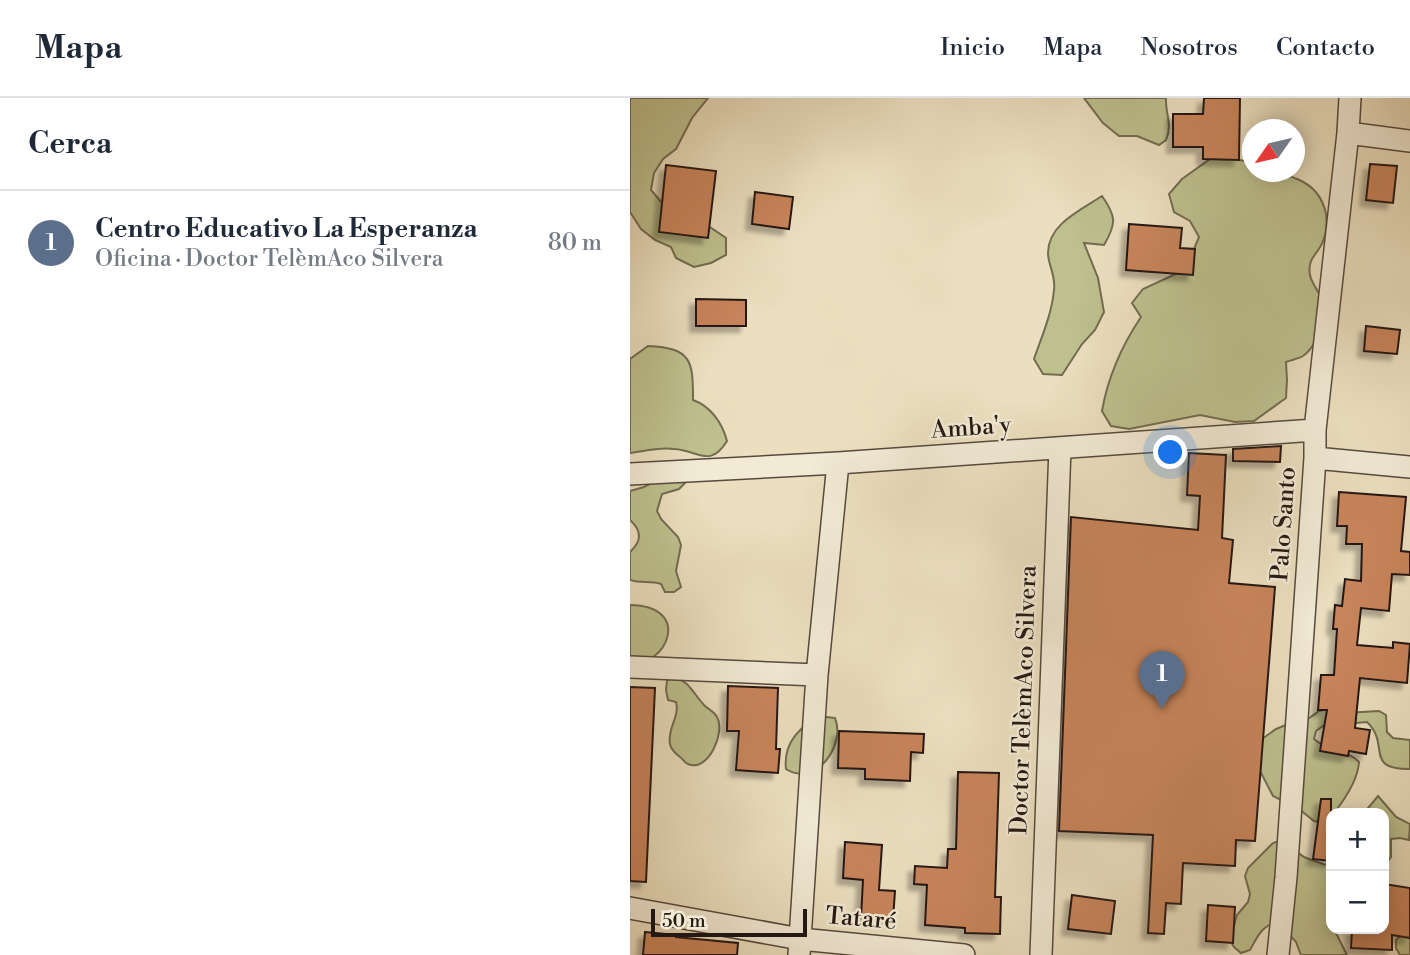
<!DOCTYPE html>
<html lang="es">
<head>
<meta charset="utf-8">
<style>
  :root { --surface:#fff; --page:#f6f6f7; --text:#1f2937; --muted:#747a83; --line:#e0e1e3; --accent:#2563eb }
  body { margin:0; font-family:"Libre Bodoni",serif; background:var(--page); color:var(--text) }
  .controls { position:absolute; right:21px; bottom:21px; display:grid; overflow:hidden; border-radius:14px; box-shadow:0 4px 18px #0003 }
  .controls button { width:63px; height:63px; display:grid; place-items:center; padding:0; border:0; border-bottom:2px solid var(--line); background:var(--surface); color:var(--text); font:35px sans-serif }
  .compass { position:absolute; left:612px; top:21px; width:63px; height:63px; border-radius:50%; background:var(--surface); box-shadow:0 4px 18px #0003; rotate:236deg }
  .scale { position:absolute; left:21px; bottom:18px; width:156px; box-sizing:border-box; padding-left:7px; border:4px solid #251914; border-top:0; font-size:19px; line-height:24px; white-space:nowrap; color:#251914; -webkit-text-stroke:5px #f2ead5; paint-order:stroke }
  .you { position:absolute; left:541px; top:355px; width:24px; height:24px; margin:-18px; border:5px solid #fff; border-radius:50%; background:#1a73e8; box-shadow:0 0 0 10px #1a73e833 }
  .badge { display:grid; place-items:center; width:46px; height:46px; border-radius:50%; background:var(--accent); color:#fff; font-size:23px; font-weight:700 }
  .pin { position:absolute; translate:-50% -58px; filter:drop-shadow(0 2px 4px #0008) }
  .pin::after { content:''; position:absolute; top:37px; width:24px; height:21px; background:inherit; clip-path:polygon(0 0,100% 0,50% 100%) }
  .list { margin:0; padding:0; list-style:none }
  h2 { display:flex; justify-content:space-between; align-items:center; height:91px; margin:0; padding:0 28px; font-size:30px }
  h2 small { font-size:23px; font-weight:400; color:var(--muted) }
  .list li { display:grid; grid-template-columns:46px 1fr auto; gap:21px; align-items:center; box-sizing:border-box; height:105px; padding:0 28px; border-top:2px solid var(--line) }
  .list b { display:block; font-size:26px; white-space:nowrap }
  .list p { margin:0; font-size:23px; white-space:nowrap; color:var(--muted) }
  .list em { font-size:23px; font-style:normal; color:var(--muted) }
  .map { position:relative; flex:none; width:780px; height:857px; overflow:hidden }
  header { display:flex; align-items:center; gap:42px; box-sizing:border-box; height:98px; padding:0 35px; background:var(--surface); border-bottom:2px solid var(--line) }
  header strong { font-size:33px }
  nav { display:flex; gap:38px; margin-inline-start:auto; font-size:24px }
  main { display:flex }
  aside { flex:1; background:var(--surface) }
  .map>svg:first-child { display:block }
  .green { fill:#bec08e; stroke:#726c51; stroke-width:2 }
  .building { fill:#c7845a; stroke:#251914; stroke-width:2; filter:url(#shadow) }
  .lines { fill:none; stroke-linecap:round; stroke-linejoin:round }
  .street-casing { stroke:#564a3f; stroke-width:24 }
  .street { stroke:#f2ead5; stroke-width:21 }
  .labels { text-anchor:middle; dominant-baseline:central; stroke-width:5; stroke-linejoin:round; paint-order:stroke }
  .street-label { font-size:24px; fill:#251914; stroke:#f2ead5 }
</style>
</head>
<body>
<header>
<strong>Mapa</strong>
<nav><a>Inicio</a><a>Mapa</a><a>Nosotros</a><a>Contacto</a></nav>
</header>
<main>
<aside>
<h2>Cerca<small></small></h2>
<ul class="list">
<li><span class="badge" style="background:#5c6f8a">1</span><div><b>Centro Educativo La Esperanza</b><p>Oficina · Doctor TelèmAco Silvera</p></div><em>80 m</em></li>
</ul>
</aside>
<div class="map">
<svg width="780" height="857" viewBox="0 0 780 857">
  <defs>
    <filter id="shadow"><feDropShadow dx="-6" dy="6" stdDeviation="2" flood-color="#0004"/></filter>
  </defs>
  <rect width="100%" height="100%" fill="#ebdfbf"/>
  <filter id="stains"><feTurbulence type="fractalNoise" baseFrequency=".00286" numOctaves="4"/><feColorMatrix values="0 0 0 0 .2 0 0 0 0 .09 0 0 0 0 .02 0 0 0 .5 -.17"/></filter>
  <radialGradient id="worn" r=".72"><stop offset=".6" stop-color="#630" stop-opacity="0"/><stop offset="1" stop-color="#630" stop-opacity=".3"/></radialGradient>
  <path class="green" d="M 0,0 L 78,0 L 62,20 L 46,51 L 33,61 L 24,75 L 21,92 L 32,105 L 65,119 L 96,140 L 96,157 L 81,165 L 64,169 L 46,160 L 41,149 L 25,142 L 11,131 L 0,114 Z
    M 454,0 L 536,0 C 535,15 543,27 536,42 L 529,47 L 507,38 L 489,38 L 473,25 Z
    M 598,59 L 622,65 L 622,74 C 654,74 689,80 696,116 C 697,125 697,134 693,143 C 688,157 677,159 680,177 C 682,188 694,201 699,211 C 693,226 687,248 673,258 C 668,261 661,262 656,264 L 657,282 L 656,300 L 624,323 L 605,324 L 570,317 L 499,331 L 481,328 L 472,313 C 478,278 491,249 511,219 L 502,205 L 513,191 L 548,175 L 562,156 L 569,139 L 560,123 L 544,114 L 539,96 L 552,81 L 580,61 Z
    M 472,98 C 486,118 487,125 474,147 L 454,145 L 468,180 L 474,214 L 465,232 L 452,246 L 432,277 L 413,276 L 404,261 C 412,238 422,215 424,192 C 426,177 418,167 418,155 C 418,126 451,112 472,98 Z
    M 18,248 C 62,250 63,263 63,302 C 80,308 92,324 97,343 C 80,371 68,352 44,351 C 29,349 15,353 0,355 L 0,261 Z
    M 45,373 L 53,377 L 55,385 L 49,391 L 32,396 L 27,413 L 31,421 L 48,439 L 51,447 L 46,473 L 51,489 L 44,494 L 35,494 L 31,486 C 20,482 11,486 0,482 L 0,454 C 12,443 12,433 0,422 L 0,393 L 14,389 Z
    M 0,507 C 64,508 36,570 0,565 Z
    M 44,578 C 60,584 64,597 75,608 C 79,612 84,613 87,619 C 96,634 78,675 58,666 C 55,665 53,661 50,659 C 46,656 41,651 40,646 C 37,630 50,619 46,604 L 38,602 L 36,592 L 37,583 Z
    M 698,611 L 714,615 L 749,613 L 756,617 L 757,634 L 763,640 L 780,642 L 780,671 C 733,671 761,647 737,624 L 693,628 L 686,633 L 684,641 C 698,654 717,651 729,664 C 728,682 715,701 704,715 L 701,715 L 701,720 L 693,725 L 684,723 L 669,711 L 643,698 L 627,667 L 632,641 L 646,631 L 666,623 L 675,623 L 689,613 Z
    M 196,619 L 205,620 C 216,647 186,690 156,671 C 153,645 171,624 196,619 Z
    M 748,698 L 766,719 L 780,726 L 779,742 L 770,740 L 761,741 L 761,759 L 754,768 L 754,715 L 734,715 Z
    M 652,742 C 666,745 664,754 674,759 C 683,763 692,765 701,769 L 701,831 L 704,831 L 717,857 L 671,857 L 666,844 L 649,825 C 632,825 627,840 620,852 L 611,855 L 604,849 L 600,842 L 607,817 L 618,804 L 620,796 L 615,778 L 618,770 L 643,745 Z
    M 772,836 L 780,841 L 780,857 L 770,857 L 766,850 L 766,842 Z"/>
  <path class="building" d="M 574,0 L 610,0 L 609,62 L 573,61 L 573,49 L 543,49 L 543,16 L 573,16 Z
    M 740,66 L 767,68 L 763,105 L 736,102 Z
    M 36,67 L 86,73 L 78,140 L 29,134 Z
    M 125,94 L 163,99 L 159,131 L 122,126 Z
    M 499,126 L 552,130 L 550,150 L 565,151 L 563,177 L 496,172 Z
    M 66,201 L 116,202 L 116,228 L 66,228 Z
    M 736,228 L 770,232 L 767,256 L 734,253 Z
    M 651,348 L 650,364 L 603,363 L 603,351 Z
    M 559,355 L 596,357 L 592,440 L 603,442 L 599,485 L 645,489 L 625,743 L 606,742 L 605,768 L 553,765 L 551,806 L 536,805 L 534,836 L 518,835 L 523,737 L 429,733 L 441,419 L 568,432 L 570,398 L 557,397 Z
    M 709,394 L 776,399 L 771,453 L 780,454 L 780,477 L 762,476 L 759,513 L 731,510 L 727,547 L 763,550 L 763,544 L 780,546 L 777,585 L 730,580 L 725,630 L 740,632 L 736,656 L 719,653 L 718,658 L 690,653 L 697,612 L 688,612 L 691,577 L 704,577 L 707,531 L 703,531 L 705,507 L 712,508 L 715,481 L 731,483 L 732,446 L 716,446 L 717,428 L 707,428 Z
    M 98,588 L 148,590 L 146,651 L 150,651 L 148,675 L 106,672 L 109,633 L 97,633 Z
    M 0,589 L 25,590 L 16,784 L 0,783 Z
    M 209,633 L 294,636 L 293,655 L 281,654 L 280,683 L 235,681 L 235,671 L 208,670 Z
    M 328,674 L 369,675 L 365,799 L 371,799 L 370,836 L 335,835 L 335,830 L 295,827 L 297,787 L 284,786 L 285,768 L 317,770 L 318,751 L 326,751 Z
    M 691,701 L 701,701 L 701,763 L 683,761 Z
    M 215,744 L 252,747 L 249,792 L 265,793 L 263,821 L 231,820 L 233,782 L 213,780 Z
    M 754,786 L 780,790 L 780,840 L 762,837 L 762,852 L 721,850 L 722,831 L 754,831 Z
    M 442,797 L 485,803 L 481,836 L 438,831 Z
    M 578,807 L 605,809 L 603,845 L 576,843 Z
    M 15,834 L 46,837 L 46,839 L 108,845 L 107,857 L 13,857 Z"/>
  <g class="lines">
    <defs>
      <path id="street" d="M 718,35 L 780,43
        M 685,360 L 780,369
        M 0,376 L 208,365 L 685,332
        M 0,569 L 187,577
        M 0,810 L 170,841 L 334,857
        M 169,857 L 187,577 L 208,365
        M 411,857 L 430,350
        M 648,857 L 656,779 L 685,360 L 685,332 L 718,35 L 720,0"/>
    </defs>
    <use href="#street" class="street-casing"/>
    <use href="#street" class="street"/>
  </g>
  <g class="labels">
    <g class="street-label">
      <text transform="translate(341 330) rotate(-4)">Amba'y</text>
      <text transform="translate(654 426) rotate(-86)">Palo Santo</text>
      <text transform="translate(394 602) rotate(-88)">Doctor TelèmAco Silvera</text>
      <text transform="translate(231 821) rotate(5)">Tataré</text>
    </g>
  </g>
  <rect width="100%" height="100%" filter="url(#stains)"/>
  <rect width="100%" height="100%" fill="url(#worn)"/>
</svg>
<div class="controls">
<button>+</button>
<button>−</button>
</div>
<svg class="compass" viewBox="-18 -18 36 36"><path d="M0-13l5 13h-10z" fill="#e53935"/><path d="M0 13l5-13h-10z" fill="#747a83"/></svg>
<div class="scale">50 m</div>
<div class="you"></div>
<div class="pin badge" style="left:532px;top:611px;background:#5c6f8a">1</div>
</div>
</main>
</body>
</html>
